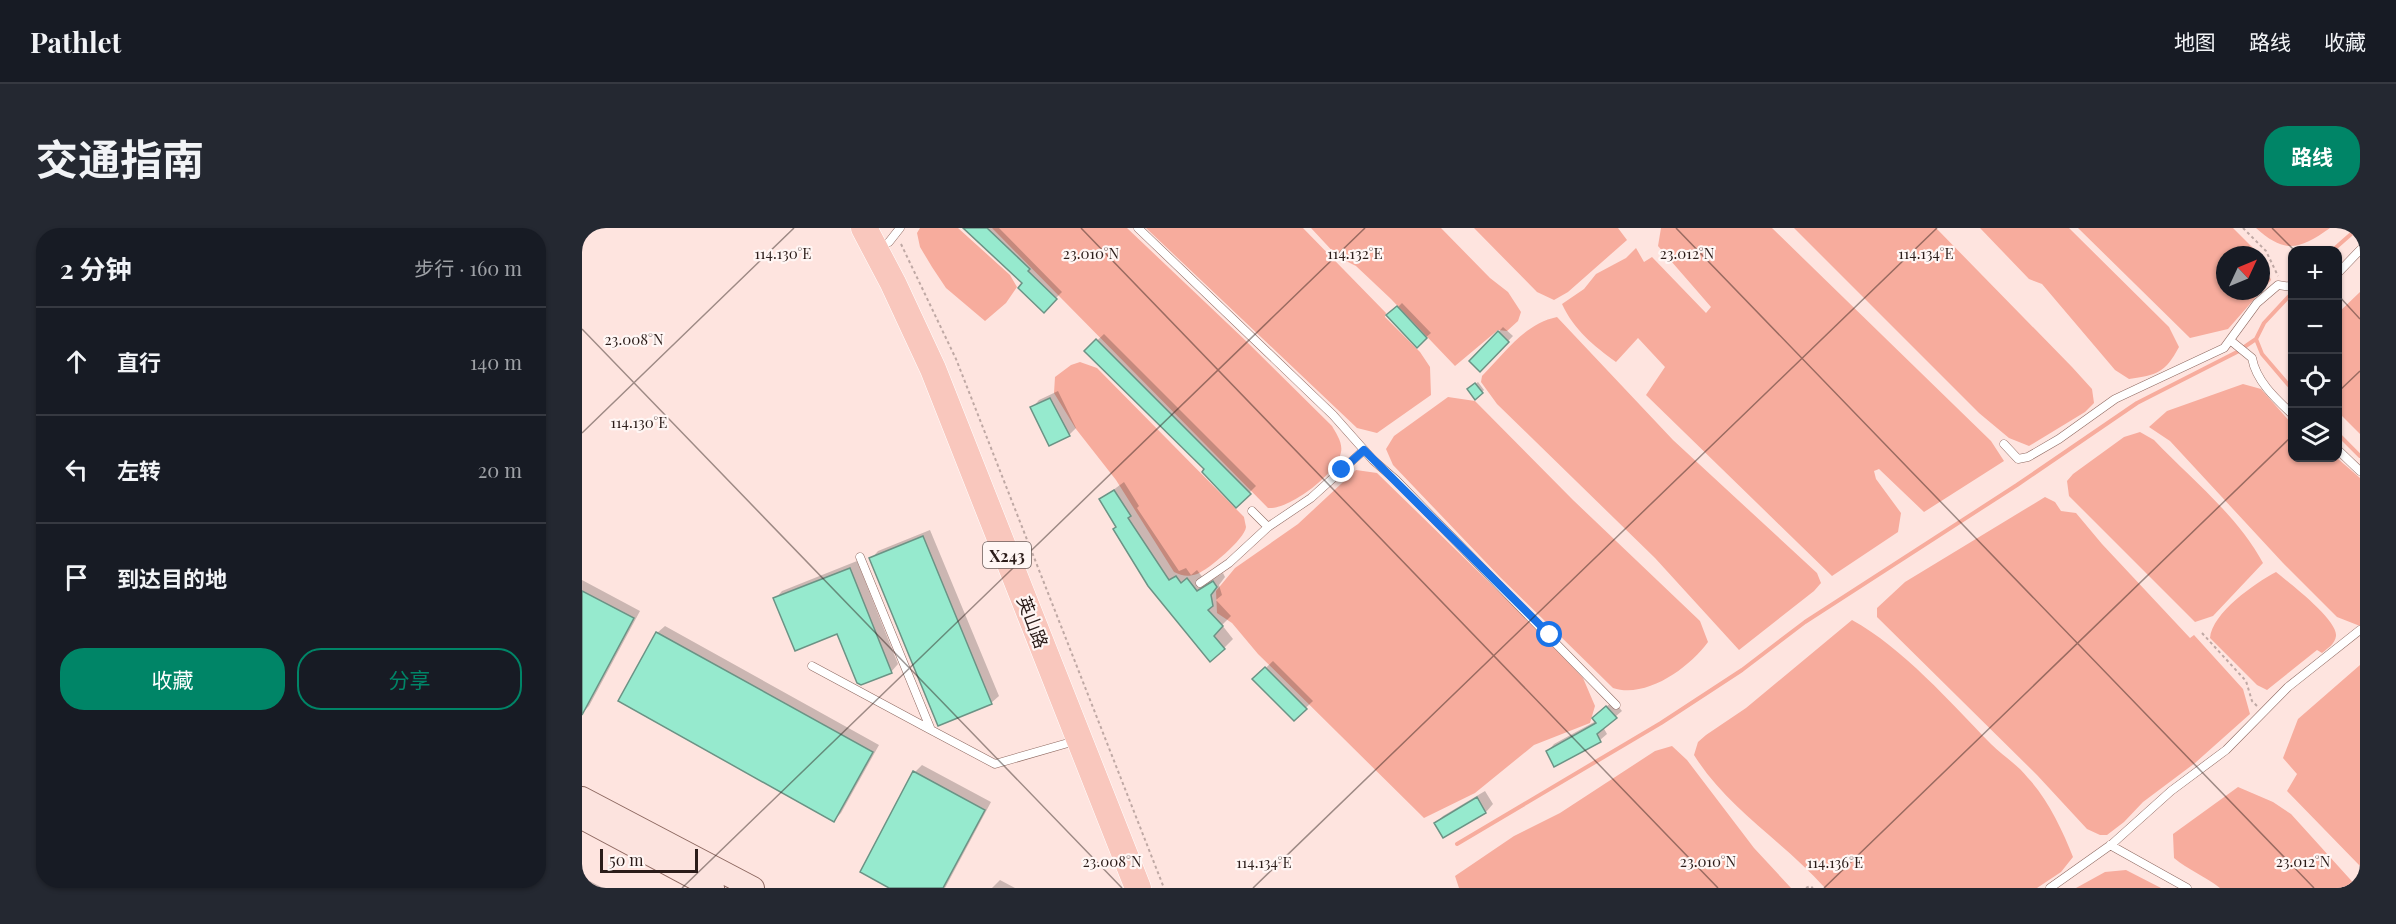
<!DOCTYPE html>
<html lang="zh">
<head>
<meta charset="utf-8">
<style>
  :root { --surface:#171b24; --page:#242831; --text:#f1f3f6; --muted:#9ea1a6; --line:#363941; --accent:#008567 }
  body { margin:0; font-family:"Playfair Display","Noto Sans SC",serif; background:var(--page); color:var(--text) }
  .controls { position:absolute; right:18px; top:18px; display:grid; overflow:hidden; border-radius:12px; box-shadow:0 2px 4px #0004 }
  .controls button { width:54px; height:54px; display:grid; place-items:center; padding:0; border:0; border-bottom:2px solid var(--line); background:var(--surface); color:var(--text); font:30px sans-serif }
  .compass { position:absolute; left:1634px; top:18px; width:54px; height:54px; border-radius:50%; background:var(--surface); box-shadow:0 2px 4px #0004; rotate:46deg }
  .scale { position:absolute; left:18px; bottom:15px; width:98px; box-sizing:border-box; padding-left:6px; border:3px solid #2b1c19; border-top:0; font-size:16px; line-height:21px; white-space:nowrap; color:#2b1c19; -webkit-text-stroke:4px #fff6f4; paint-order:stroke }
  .stop { position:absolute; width:18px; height:18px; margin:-14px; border:4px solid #1a73e8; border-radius:50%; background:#fff }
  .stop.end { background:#1a73e8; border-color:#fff; box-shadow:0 2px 6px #0008 }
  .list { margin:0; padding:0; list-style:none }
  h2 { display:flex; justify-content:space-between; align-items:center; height:78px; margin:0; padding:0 24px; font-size:26px }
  h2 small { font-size:20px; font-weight:400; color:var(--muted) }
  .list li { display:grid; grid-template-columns:39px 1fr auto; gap:18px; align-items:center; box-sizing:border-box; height:108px; padding:0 24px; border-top:2px solid var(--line) }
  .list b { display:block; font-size:22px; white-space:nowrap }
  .list em { font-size:20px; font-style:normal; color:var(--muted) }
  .actions { display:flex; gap:12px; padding:18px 24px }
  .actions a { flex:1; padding:14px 0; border:2px solid var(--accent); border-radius:24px; text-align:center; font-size:21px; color:var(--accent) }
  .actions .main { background:var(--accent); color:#fff }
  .icon { flex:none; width:33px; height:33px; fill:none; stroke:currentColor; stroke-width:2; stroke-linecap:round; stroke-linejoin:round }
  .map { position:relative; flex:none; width:1778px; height:660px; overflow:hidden; border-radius:24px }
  header { display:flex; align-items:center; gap:36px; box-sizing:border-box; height:84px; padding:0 30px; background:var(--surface); border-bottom:2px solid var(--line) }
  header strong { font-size:28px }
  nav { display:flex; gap:33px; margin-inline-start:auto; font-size:21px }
  .intro { display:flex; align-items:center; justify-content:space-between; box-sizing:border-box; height:144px; padding:0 36px }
  h1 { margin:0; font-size:42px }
  .button { padding:15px 27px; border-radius:24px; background:var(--accent); color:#fff; font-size:21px; font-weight:700 }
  main { display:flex; gap:36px; padding:0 36px }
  aside { flex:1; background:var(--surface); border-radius:24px; box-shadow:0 2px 4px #0004 }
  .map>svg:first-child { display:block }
  .water { fill:#f7ac9d }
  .shadow { fill:#0003 }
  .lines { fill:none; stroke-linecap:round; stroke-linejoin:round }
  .stream { stroke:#f7ac9d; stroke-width:4 }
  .building { fill:#96eace; stroke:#6b9385; stroke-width:1.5 }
  .lane-casing { stroke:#8e6961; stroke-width:9 }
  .secondary-casing { stroke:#8e6961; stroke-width:24 }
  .primary-casing { stroke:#fff; stroke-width:27 }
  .path { stroke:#bfa8a4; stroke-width:2; stroke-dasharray:3 3; stroke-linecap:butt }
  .lane { stroke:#fff; stroke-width:8 }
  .secondary { stroke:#fce3de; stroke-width:22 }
  .primary { stroke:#f9c7bd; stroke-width:26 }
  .route { stroke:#1a73e8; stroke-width:8 }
  .ticks { fill:none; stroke:#2b1c19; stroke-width:1.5; stroke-opacity:0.45 }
  .labels { text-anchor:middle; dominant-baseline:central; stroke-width:4.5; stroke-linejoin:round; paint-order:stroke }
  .shield { fill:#fff6f4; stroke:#6b5d5b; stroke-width:1.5 }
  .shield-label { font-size:16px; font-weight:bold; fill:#2b1c19 }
  .street-label { font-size:18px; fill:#2b1c19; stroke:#fff6f4 }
  .ticks-label { font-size:15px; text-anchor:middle; fill:#2b1c19; stroke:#fff6f4; stroke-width:4.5; stroke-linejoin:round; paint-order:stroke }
</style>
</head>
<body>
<header>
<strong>Pathlet</strong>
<nav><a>地图</a><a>路线</a><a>收藏</a></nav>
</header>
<div class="intro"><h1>交通指南</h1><a class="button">路线</a></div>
<main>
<aside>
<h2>2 分钟<small>步行 · 160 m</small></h2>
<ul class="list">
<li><svg class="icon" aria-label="ahead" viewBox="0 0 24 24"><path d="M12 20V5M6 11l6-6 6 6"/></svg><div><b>直行</b></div><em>140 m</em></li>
<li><svg class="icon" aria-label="left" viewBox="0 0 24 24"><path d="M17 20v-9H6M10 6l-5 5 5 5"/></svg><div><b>左转</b></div><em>20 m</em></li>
<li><svg class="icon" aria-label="arrive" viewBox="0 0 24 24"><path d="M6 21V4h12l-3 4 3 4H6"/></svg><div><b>到达目的地</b></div></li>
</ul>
<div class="actions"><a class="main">收藏</a><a>分享</a></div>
</aside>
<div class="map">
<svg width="1778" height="660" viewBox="0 0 1778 660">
  <rect width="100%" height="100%" fill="#fee4df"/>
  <path class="water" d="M 338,0 L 376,0 L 428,47 L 435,59 L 424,75 L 403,93 L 364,60 L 350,39 L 338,19 L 335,5 Z
    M 410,0 L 545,0 L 664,113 L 750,198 C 754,205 761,215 759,224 C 755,246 707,282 686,280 Z
    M 564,0 L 721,0 L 804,85 L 803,89 L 838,124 L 848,139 L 849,167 L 795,205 L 775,200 Z
    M 729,0 L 859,0 L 908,50 L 926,64 L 939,84 L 936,93 L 925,103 L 916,102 L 873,138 L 809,71 L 774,38 L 756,29 Z
    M 892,0 L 1036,0 L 1045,12 L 986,64 L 972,72 L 955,64 Z
    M 1079,0 L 1190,0 L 1409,213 L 1422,233 L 1342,284 L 1297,241 L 1292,243 L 1294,251 L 1319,285 L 1316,304 L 1250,348 L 1064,167 L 1083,139 L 1056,110 L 1034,134 C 1012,118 992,102 980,76 L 1002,61 L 1014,46 L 1044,30 L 1054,20 L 1062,34 L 1070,29 L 1124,85 L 1129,79 L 1076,18 Z
    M 1212,0 L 1354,0 L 1490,139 L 1510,161 L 1512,175 L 1503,184 L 1447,218 L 1427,210 L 1397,185 Z
    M 1398,0 L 1487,0 L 1587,99 L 1597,119 C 1583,145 1575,147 1547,151 L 1533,142 L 1460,56 L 1447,51 Z
    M 1496,0 L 1651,0 L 1678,27 L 1643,27 L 1643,63 L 1679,63 L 1679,28 L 1689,52 L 1646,101 L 1608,110 Z
    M 1674,0 L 1748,0 C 1717,22 1703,26 1674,0 Z
    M 1778,64 L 1778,206 L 1756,184 L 1756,85 Z
    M 975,89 L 1091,212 L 1235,345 L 1239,355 L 1232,363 L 1157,422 L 1073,330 L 915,176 L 899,154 L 900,148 C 923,125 942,96 975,89 Z
    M 498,134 L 515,140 L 662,289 C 662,290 664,298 664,299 C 663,311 626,342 615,346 C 606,349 600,348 592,344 L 534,252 L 494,201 L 472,165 L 473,149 L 489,137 Z
    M 1661,156 L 1679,161 L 1710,196 L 1710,230 L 1755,230 L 1778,250 L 1778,398 L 1755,389 L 1701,335 L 1588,213 L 1567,199 L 1585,183 Z
    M 866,169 L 893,173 L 991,272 L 1118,393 L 1126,414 C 1107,440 1064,471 1031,460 L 918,349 L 811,237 L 804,221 L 812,208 Z
    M 1558,204 L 1572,212 C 1609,251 1656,288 1681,335 L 1631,388 L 1613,394 L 1487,268 L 1485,253 L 1491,246 L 1542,209 Z
    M 774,242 L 795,245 L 950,396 L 1001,450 L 1013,478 L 1008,495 L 952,517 L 893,565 L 842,590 L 676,426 L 650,395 L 635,385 L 634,363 L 653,340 L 716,296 Z
    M 1463,269 L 1473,274 L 1479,283 L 1494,285 L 1520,316 L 1608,410 L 1612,407 L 1661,461 L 1668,486 L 1613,535 L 1561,574 L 1542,594 L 1525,607 L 1518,607 L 1505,601 L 1455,547 L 1295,389 L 1295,380 L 1323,354 Z
    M 1694,344 C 1706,354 1756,392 1754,408 C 1753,416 1746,420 1740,425 L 1735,422 L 1685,462 L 1675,457 L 1628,410 C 1630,385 1673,355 1694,344 Z
    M 1270,392 C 1321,420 1369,475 1409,516 C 1421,528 1436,537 1446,550 C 1465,570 1481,603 1491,629 L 1479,644 L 1455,660 L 1243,660 C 1202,614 1145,580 1112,527 L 1116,514 L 1124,507 L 1164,480 Z
    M 1778,437 L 1778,638 L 1705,563 L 1715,546 L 1701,530 L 1716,491 Z
    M 1090,518 L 1105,532 L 1172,620 L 1209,660 L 877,660 L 873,648 L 932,608 L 978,585 L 1073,523 Z
    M 1656,559 L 1691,574 L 1709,586 L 1776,660 L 1638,660 C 1623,648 1606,642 1592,630 L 1591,606 Z
    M 1544,642 L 1579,660 L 1494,660 L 1523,644 Z"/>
  <path class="shadow" d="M 384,0 L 417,0 L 480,64 L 462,82 L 442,55 Z
    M 820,75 L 849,105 L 835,117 L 807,88 Z
    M 921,99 L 931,108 L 898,142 L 889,133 Z
    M 522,106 L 674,258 L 654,278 L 624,241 L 504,123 Z
    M 896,154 L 902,162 L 893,170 L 887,161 Z
    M 476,163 L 494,200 L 487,207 L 450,180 L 457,172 Z
    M 542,254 L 557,278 L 555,280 L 597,343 L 604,340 L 609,347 L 615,342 L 625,355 L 641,345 L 643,349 L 637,357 L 640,367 L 634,372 L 649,388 L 640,397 L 651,411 L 642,420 L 536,298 L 519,271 Z
    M 348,302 L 417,468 L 409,475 L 289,331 L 296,323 Z
    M 275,333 L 316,436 L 309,444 L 256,404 L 193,371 L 200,363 Z
    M 0,352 L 58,383 L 7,478 L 0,485 Z
    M 83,398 L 297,517 L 259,585 L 252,592 L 75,405 Z
    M 691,433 L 731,473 L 712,491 L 672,451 Z
    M 1032,473 L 1040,483 L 1021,499 L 1025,506 L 1018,512 L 973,537 L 966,523 L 972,516 L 1014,493 L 1018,483 Z
    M 340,537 L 409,574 L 363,660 L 310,660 L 333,544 Z
    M 903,563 L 911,576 L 904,584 L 862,608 L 854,595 L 861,588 Z
    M 0,649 L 21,660 L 4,660 L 0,658 Z
    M 418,652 L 433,660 L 410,660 Z"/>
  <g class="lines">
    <path class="stream" d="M 1751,22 L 1776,0
      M 1710,65 L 1682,95 L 1674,111 L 1680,126 L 1710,161
      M 1756,206 L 1778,228
      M 875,616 L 1079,495 L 1160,442 L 1223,394 L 1435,257 L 1555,175 L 1655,124 L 1674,111"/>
  </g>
  <path class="building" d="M 381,0 L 405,0 L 448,41 L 446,43 L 475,71 L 462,85 L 436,60 L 440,55 Z
    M 815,78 L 845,110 L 835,120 L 804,87 Z
    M 916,103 L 927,114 L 898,144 L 887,133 Z
    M 514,111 L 669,266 L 654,280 L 620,244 L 622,241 L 502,123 Z
    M 893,155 L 901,165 L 893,172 L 885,161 Z
    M 468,170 L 488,208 L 467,218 L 448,179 Z
    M 532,262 L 549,288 L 546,290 L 587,352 L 594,348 L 599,355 L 605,350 L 615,363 L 631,353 L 635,359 L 629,367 L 631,378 L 626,382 L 641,398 L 632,408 L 643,421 L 628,434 L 566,358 L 531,301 L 534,299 L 517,271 Z
    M 341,308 L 410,476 L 356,498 L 287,330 Z
    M 268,340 L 310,445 L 279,457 L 275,455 L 255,406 L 213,423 L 191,370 Z
    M 0,363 L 52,390 L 0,487 Z
    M 74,404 L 291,524 L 252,594 L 36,473 Z
    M 683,439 L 725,481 L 712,493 L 670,451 Z
    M 1024,478 L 1035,490 L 1015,506 L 1019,514 L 972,539 L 964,523 L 1014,495 L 1010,490 Z
    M 331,543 L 403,582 L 361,660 L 307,660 L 278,644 Z
    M 895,569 L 904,585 L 861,610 L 852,595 Z"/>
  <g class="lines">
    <defs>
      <path id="lane" d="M 556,0 L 751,187 L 791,232 L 814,252 L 1034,477
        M 307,14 L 318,0
        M 1756,45 L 1778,22
        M 1648,112 L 1670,130 C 1674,153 1694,171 1710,186
        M 1422,216 L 1436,231 L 1446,229 L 1477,211 L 1533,171 L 1642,120 L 1675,75 L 1696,57 L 1710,59
        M 1756,222 L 1778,243
        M 670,283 L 686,299
        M 278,329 L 349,502 L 413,536 L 493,513
        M 618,355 L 647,335 L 686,299 L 729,270 L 782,222
        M 230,438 L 349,502
        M 1528,617 L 1605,660
        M 1468,660 L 1530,616 L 1589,563 L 1644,522 L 1706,459 L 1778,402"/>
      <path id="secondary" d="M 0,570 L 171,660
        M 0,590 L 131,660"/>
      <path id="primary" d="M 282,0 L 311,55 L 351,141 L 556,660"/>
    </defs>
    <use href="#lane" class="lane-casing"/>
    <use href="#secondary" class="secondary-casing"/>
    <use href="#primary" class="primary-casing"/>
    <path class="path" d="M 1661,0 L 1684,23 L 1696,48
      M 319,16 L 374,131 L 582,660
      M 1620,405 L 1664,453 L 1670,473 L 1675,478
      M 1224,660 L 1228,658 L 1231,660"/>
    <use href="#lane" class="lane"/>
    <use href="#secondary" class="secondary"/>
    <use href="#primary" class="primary"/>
  </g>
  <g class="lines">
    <path class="route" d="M 760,242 L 782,222 L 968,407"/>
  </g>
  <path class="ticks" d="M 499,0 L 1136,660M 1094,0 L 1732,660M 1690,0 L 1712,22M 1756,67 L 1778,91M 0,101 L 540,660M 1756,164 L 1778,143M 0,205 L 212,0M 100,660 L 783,0M 671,660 L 1355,0M 1242,660 L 1710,208"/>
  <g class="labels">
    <rect class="shield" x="401" y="314" width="48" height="26" rx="4.5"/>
    <g class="shield-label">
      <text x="425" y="327">X243</text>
    </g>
    <g class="street-label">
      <text transform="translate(451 394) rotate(69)">英山路</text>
    </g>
  </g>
  <g class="ticks-label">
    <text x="201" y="31">114.130°E</text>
    <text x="773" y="31">114.132°E</text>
    <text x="1344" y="31">114.134°E</text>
    <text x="509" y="31">23.010°N</text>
    <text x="1105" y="31">23.012°N</text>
    <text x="52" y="117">23.008°N</text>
    <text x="57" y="200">114.130°E</text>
    <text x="530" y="639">23.008°N</text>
    <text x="1126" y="639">23.010°N</text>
    <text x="1721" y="639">23.012°N</text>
    <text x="682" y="640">114.134°E</text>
    <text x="1253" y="640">114.136°E</text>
  </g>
</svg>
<div class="controls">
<button>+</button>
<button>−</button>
<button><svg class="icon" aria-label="locate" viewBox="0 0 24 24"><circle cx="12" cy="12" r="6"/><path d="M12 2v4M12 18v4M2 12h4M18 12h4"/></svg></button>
<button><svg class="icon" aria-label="layers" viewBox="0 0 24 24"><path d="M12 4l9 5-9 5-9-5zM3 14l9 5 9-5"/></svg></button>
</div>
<svg class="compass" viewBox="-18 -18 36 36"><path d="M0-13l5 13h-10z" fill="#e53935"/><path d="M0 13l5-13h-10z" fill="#9ea1a6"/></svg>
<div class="scale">50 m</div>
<div class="stop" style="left:968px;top:407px"></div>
<div class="stop end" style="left:760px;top:242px"></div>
</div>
</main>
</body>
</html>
